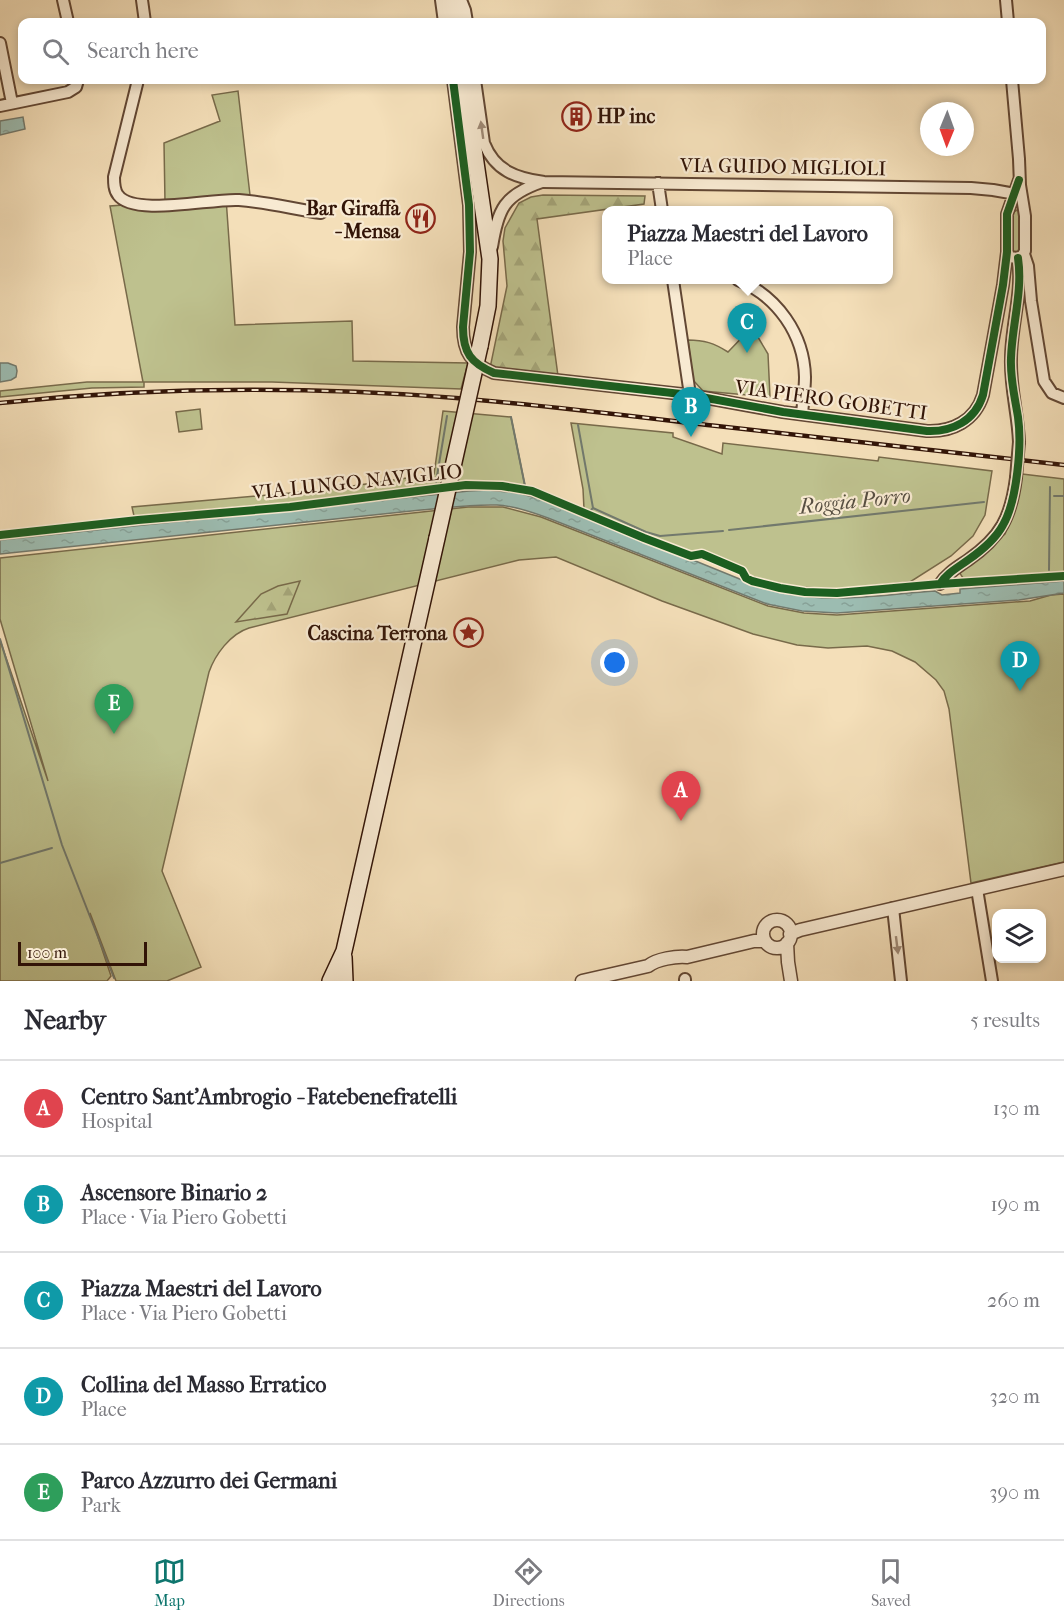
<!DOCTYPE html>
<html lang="en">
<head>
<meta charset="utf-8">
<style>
  :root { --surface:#fff; --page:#f7f7f7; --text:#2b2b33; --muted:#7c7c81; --line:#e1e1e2; --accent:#0f766e }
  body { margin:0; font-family:"IM FELL French Canon",serif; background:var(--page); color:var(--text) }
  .controls { position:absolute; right:18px; bottom:18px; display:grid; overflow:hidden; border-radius:12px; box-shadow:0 3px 9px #0003 }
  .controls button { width:54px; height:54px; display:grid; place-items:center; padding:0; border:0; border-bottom:2px solid var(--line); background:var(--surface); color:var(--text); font:30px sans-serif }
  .compass { position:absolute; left:920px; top:102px; width:54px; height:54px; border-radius:50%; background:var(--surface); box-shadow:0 3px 9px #0003; rotate:181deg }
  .scale { position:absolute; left:18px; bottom:15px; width:129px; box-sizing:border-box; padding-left:6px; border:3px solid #321407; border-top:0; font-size:16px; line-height:21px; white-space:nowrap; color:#321407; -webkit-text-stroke:4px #f8ead2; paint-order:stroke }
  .you { position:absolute; left:615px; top:663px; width:21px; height:21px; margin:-15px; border:4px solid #fff; border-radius:50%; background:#1a73e8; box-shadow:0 0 0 9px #1a73e833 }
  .badge { display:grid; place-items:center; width:39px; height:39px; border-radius:50%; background:var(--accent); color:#fff; font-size:20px; font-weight:700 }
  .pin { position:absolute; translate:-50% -50px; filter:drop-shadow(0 2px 3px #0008) }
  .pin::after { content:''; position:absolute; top:32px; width:21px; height:18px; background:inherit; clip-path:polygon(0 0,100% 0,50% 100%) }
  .popup { position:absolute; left:602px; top:206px; width:291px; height:78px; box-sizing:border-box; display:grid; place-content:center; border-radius:12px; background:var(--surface); filter:drop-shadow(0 2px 4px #0005); font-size:20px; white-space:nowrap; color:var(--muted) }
  .popup b { font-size:22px; color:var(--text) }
  .popup::after { content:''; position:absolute; left:50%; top:100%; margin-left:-12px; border:12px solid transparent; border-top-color:var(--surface) }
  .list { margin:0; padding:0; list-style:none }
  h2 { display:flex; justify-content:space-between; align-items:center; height:78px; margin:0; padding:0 24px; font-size:26px }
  h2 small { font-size:20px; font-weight:400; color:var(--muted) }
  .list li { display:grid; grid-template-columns:39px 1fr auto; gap:18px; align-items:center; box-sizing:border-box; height:96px; padding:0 24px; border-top:2px solid var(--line) }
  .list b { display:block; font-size:22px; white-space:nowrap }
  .list p { margin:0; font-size:20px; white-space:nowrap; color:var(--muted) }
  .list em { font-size:20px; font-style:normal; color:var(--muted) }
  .icon { flex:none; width:33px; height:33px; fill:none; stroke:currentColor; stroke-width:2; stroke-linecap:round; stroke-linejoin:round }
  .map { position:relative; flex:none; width:1064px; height:981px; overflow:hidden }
  .search { position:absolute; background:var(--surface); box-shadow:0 3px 9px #0003; left:18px; right:18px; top:18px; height:66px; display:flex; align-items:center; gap:15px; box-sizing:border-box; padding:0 21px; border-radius:12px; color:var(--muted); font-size:22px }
  .sheet { height:558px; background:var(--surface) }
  nav { display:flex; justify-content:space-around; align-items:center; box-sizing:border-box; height:84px; border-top:2px solid var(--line); background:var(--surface); font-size:16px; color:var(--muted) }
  nav a { display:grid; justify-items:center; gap:3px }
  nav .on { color:var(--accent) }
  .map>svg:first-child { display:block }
  .green { fill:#bec18e; stroke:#786a4a; stroke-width:1.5 }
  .forest { fill:url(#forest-firs); stroke:#786a4a; stroke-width:1.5 }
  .water { fill:url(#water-ripples); stroke:#72796d; stroke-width:1.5 }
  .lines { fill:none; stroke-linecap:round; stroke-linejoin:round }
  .stream { stroke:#72796d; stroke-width:2 }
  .minor-casing { stroke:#624734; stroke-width:14 }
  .tertiary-casing { stroke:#624734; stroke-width:15 }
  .secondary-casing { stroke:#321407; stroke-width:18 }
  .minor { stroke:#f8ead2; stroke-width:10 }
  .tertiary { stroke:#f8ead2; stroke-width:12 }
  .secondary { stroke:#f8ead2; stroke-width:15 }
  .rail-casing { stroke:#321407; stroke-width:4.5 }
  .rail { stroke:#f8ead2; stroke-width:2; stroke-dasharray:7; stroke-linecap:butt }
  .minor-bridge-casing { stroke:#624734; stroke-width:14; stroke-linecap:butt }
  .secondary-bridge-casing { stroke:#321407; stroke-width:18; stroke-linecap:butt }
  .minor-bridge { stroke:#f8ead2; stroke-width:10 }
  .secondary-bridge { stroke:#f8ead2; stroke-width:15 }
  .cycleway-casing { stroke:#f8ead2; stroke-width:11 }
  .cycleway { stroke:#1b5e20; stroke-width:8 }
  .oneway { fill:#9f8a77 }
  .labels { text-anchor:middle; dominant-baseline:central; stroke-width:4.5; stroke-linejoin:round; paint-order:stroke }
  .poi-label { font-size:20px; font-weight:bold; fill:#321407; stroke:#f8ead2; text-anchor:end }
  .street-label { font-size:20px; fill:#321407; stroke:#f8ead2 }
  .water-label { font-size:21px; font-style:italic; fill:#574f42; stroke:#f8ead2 }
</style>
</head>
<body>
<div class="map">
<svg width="1064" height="981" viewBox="0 0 1064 981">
  <defs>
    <pattern id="forest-firs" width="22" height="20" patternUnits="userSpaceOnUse" patternTransform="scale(1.5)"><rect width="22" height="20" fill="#bec18e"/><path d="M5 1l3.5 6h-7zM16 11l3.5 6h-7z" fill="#a4a579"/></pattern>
    <pattern id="water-ripples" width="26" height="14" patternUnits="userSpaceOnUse" patternTransform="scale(1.5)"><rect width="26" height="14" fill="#9cbcb1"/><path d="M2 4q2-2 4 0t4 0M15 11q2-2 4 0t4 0" fill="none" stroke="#87a197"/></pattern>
  </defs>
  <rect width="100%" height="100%" fill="#f4dfb9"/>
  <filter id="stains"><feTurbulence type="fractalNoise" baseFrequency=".00333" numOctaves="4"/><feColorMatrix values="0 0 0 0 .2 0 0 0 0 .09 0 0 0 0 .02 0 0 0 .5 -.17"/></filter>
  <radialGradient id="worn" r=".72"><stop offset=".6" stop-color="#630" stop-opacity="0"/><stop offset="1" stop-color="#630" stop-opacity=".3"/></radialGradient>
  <path class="green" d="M 238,91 L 250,195 L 226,198 L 235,325 L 352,321 L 353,361 L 468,363 L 461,389 L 272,382 L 144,382 L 144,387 L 92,388 L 0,397 L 0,391 L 87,382 L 143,382 L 110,206 L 165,202 L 164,143 L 220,121 L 212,95 Z
    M 1017,210 L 1020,212 L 1020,253 L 1012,252 L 1012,213 Z
    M 752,327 L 768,354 L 770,397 L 703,391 L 693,380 L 688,340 C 704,340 714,343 728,352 Z
    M 200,409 L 202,429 L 179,432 L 176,412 Z
    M 443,411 L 511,417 L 525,486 L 502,482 L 466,482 L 289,503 L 134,516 L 132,507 L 325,490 L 434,474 Z
    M 571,423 L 673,433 L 673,437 L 722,454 L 723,443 L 878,461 L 879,457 L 992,471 L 985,515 L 973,536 L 951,556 L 910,582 L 843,589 L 797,587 L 770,582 L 754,577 L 749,575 L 744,569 L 702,552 L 691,553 L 584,509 L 583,489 Z
    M 1022,474 L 1064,479 L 1064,573 L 963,578 L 959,572 L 1005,534 L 1016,507 Z
    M 468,507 L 503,507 L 541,517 L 768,606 L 804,613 L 837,615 L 1030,601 L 1051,595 L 1064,594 L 1064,862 L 971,883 L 949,709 L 944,691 L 936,680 L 915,662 L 892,651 L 867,646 L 828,648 L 797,645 L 753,634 L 662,601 L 556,557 L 519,560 L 249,628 C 230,634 215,655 209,672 L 162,871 L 201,967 L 167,981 L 116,981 L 90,913 L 111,976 L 107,981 L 0,981 L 0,640 L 48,781 L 0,619 L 0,558 Z"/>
  <path class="forest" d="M 543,195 L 645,196 L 644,204 L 537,219 L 558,376 L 490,368 L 507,286 L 503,241 L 505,228 L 519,203 L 531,197 Z
    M 300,581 L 287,614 L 236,622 L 261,594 L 278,586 Z"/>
  <path class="water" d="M 23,117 L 25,129 L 0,135 L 0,121 Z
    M 0,363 L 8,363 L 16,366 L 17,371 L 16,377 L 11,380 L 0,382 Z
    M 488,490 L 518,493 L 548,501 L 752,584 C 778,592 803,598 829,598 C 864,599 900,593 935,591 L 942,595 L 960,593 L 960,589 L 1064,581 L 1064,593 L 1019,600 L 837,613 L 802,611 L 767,604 L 548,518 C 532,512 514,506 497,505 C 472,504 446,508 421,510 L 0,554 L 0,540 L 469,491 Z"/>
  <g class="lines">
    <path class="stream" d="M 511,417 L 525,486
      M 578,425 L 593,508 L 591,510
      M 436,482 L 447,416
      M 1054,496 L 1064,496
      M 593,508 L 646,532 L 660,536 L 723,531
      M 729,530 L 984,502
      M 1049,570 L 1050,487
      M 0,639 L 62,845 L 114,978
      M 0,863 L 52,848"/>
    <defs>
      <path id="minor" d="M 63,0 L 68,22
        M 142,0 L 145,22
        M 441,0 L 444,22
        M 461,0 L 465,10 L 467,22
        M 1006,0 L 1008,22
        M 0,43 L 12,103
        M 138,80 L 114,177 C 114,183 114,190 118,195 C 134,217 212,198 239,200 C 266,202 294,209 321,213
        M 453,80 L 469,205 L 470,252 L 463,327 C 463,353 471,363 494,373 L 690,395 L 783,412 L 927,431 C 952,432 975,421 983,395 L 1003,285 L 1007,252 L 1007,214 L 1019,180
        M 475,80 L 484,143 C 495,171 516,178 544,182 L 971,188 L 993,190 L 1021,195
        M 0,106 L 68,92 L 76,87 L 78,80
        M 658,183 L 662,210
        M 492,247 C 498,209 504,195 542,182
        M 1007,252 L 1010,257 L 1017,258 L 1022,256 L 1025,251 L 1025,216 L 1020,185 L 1019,159 L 1012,80
        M 1024,254 L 1028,266 L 1031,301 L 1044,381 L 1052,393 L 1064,398
        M 1018,258 C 1023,292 1011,326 1011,359 C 1010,387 1018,414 1019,442
        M 673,280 L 690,395
        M 738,280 C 777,296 804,334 805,377 C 805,389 803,402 802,414
        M 940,584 C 947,573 958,567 968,560 C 1001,537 1011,517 1016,478
        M 977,889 L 992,981
        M 893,908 L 901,981
        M 685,979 L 685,981"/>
      <path id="tertiary" d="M763 934a14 14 0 1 1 28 0a14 14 0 1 1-28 0Z
        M 790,934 L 800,930 L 1064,869
        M 787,943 L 788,962 L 791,981
        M 582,981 L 648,966 C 657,959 676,956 687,957 L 754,941 L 765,941"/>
      <path id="secondary" d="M 452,0 L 456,22
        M 464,80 L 490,259 L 488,306 L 480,346
        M 344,957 L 345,981
        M 330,981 L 344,951 L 437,538"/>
    </defs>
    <use href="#minor" class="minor-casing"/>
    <use href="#tertiary" class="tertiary-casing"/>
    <use href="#secondary" class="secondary-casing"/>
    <use href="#minor" class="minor"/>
    <use href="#tertiary" class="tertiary"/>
    <use href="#secondary" class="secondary"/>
    <defs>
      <path id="rail" d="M 0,403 C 151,387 304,386 456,398 C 543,405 630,416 717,426 C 833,439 948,452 1064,465"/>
    </defs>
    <use href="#rail" class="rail-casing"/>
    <use href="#rail" class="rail"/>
    <defs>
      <path id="minor-bridge" d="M 1016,478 L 1019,442"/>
      <path id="secondary-bridge" d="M 437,538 L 480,346"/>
    </defs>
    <use href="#minor-bridge" class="minor-bridge-casing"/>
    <use href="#secondary-bridge" class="secondary-bridge-casing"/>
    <use href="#minor-bridge" class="minor-bridge"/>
    <use href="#secondary-bridge" class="secondary-bridge"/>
    <defs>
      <path id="cycleway" d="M 453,80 L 469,205 L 470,252 L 463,327 C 463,353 471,363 494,373 L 690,395 L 783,412 L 927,431 C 952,432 975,421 983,395 L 1003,285 L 1007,252 L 1007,214 L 1019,180
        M 0,535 L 138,520 L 290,507 L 466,485 L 502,486 L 532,491 L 644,538 L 691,556 L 702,554 L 742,571 L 746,578 L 752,581 L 780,588 L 805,592 L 837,593 L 940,584 L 1064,576
        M 940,584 C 947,573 957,568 968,560 C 981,551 995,540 1003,525 C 1017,501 1022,445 1018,417 C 1015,398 1010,379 1011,358 C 1012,325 1023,291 1018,258"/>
    </defs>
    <use href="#cycleway" class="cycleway-casing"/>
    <use href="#cycleway" class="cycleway"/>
  </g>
  <defs><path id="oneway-solid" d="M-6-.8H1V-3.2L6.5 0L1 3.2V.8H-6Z" transform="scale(1.5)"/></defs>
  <g class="oneway">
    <use href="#oneway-solid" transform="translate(482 130) rotate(-98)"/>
    <use href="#oneway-solid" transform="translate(897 945) rotate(83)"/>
  </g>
  <defs>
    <symbol id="building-ring" viewBox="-11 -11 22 22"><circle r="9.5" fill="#f8ead2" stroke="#8f2418" stroke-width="1.5"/><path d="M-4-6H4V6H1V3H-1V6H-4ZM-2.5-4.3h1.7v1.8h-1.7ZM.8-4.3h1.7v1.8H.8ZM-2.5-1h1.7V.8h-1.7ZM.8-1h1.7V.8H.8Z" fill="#8f2418"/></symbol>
    <symbol id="restaurant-ring" viewBox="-11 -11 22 22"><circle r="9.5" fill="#f8ead2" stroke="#8f2418" stroke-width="1.5"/><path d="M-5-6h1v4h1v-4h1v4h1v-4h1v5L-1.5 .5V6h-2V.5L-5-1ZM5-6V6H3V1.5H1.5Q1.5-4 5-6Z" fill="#8f2418"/></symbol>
    <symbol id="sight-ring" viewBox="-11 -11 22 22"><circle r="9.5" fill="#f8ead2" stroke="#8f2418" stroke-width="1.5"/><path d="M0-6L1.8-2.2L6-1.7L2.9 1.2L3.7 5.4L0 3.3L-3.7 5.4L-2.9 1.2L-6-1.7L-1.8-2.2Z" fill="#8f2418"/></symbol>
  </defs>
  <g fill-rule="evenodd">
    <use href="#building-ring" x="560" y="100" width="33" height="33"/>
    <use href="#restaurant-ring" x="404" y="202" width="33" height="33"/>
    <use href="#sight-ring" x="452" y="616" width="33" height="33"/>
  </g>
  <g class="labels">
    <g class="poi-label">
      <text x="597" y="116" text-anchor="start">HP inc</text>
      <text x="400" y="208">Bar Giraffa<tspan x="400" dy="23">- Mensa</tspan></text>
      <text x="447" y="633">Cascina Terrona</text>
    </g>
    <g class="street-label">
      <text transform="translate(783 167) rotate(1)">VIA GUIDO MIGLIOLI</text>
      <text transform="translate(831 400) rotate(8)">VIA PIERO GOBETTI</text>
      <text transform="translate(357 482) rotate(-6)">VIA LUNGO NAVIGLIO</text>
    </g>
    <g class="water-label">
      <text transform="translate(855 501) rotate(-6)">Roggia Porro</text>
    </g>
  </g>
  <rect width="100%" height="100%" filter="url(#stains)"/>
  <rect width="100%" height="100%" fill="url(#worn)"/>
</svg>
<div class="controls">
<button><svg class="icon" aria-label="layers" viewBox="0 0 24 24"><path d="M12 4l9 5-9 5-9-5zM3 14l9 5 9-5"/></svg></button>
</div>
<svg class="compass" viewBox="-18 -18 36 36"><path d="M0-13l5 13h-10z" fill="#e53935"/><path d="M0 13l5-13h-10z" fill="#7c7c81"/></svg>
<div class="scale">100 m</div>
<div class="you"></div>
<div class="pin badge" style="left:681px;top:821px;background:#e0444e">A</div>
<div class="pin badge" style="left:691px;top:437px;background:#0f9aa8">B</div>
<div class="pin badge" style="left:747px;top:353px;background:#0f9aa8">C</div>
<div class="popup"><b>Piazza Maestri del Lavoro</b>Place</div>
<div class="pin badge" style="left:1020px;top:691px;background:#0f9aa8">D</div>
<div class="pin badge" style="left:114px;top:734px;background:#2e9e5b">E</div>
<div class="search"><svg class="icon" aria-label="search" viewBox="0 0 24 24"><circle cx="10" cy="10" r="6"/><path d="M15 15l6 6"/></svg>Search here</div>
</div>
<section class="sheet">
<h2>Nearby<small>5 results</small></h2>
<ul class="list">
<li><span class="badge" style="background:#e0444e">A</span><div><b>Centro Sant'Ambrogio - Fatebenefratelli</b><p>Hospital</p></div><em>130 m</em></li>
<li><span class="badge" style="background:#0f9aa8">B</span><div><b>Ascensore Binario 2</b><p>Place · Via Piero Gobetti</p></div><em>190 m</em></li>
<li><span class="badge" style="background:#0f9aa8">C</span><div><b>Piazza Maestri del Lavoro</b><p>Place · Via Piero Gobetti</p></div><em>260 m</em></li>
<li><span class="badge" style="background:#0f9aa8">D</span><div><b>Collina del Masso Erratico</b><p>Place</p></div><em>320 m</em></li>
<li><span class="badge" style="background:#2e9e5b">E</span><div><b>Parco Azzurro dei Germani</b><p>Park</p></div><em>390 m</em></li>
</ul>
</section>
<nav>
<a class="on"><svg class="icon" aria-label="map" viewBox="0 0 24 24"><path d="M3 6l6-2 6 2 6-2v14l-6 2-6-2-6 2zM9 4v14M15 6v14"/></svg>Map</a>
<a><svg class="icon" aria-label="directions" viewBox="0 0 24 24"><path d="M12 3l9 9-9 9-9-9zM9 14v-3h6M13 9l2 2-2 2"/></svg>Directions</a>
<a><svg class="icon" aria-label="saved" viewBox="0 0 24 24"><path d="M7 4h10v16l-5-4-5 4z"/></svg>Saved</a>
</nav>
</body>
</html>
